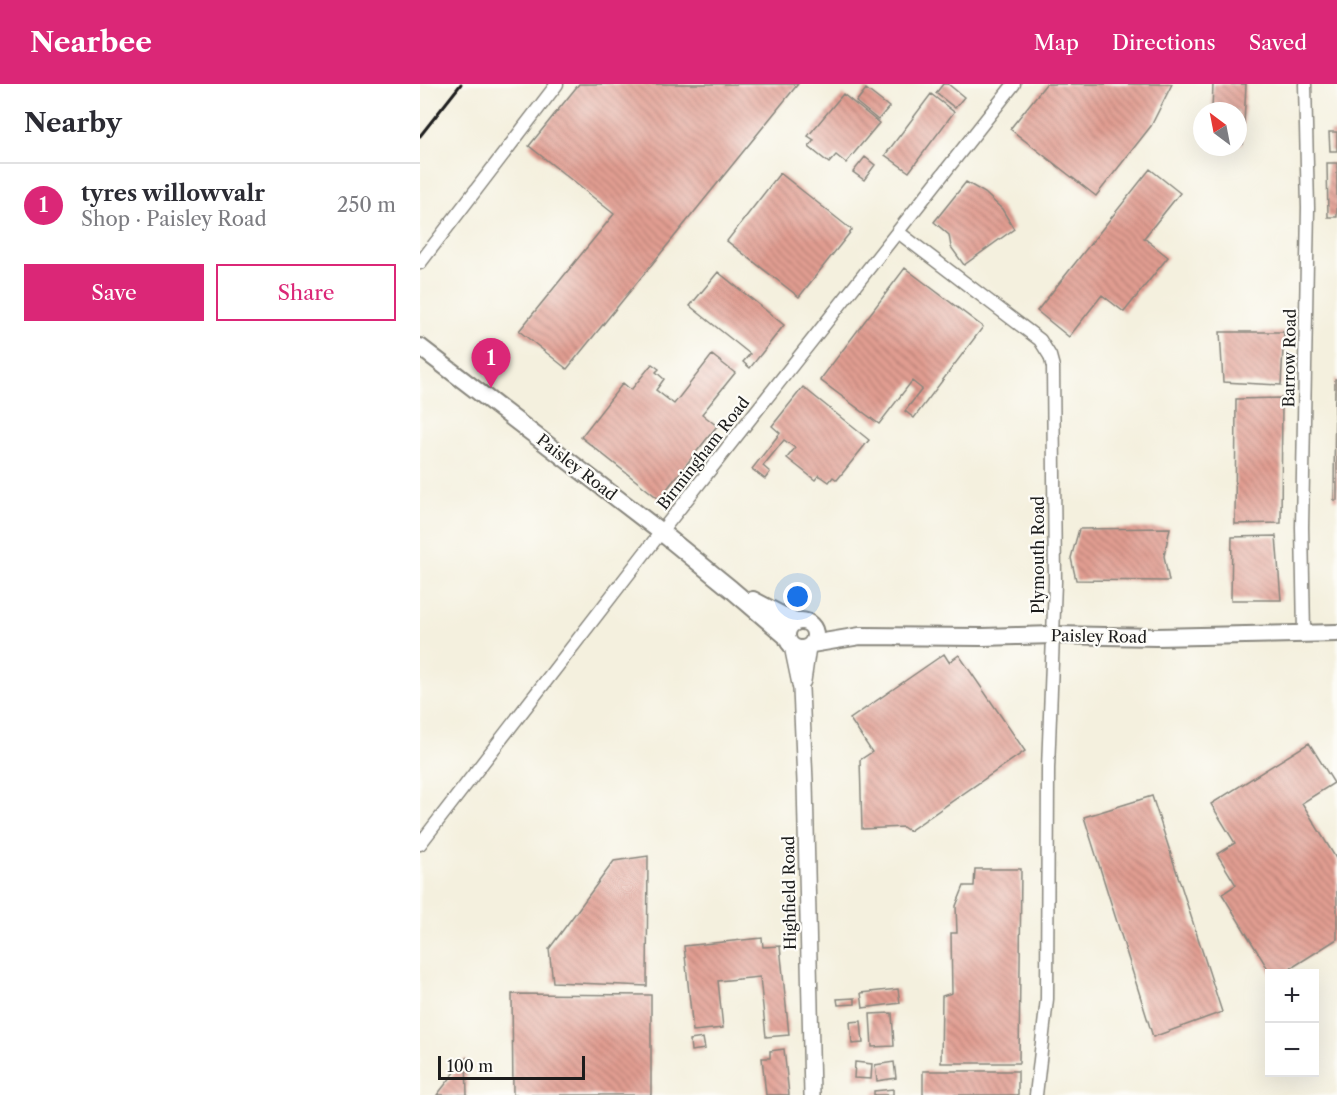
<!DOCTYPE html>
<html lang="en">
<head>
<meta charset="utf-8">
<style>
  :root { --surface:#fff; --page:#f7f7f7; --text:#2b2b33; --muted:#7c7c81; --line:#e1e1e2; --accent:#db2777 }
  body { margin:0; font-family:"Libre Caslon Text",serif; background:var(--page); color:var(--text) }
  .controls { position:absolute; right:18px; bottom:18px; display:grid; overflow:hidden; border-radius:0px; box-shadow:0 6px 24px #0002 }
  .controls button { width:54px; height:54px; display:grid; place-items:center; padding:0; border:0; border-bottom:2px solid var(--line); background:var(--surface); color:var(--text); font:30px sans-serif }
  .compass { position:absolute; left:773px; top:18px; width:54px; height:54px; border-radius:50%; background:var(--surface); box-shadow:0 6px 24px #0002; rotate:328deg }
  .scale { position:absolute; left:18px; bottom:15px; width:147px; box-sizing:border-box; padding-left:6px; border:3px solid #1c1c1c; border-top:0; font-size:16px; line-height:21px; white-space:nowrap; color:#1c1c1c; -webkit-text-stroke:4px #fdfcf7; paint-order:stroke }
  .you { position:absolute; left:378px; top:513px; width:21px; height:21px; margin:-15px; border:4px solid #fff; border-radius:50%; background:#1a73e8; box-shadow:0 0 0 9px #1a73e833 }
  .badge { display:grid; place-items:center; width:39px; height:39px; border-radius:50%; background:var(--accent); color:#fff; font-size:20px; font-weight:700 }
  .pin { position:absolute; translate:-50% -50px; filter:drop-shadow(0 2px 3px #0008) }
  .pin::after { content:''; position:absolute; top:32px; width:21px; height:18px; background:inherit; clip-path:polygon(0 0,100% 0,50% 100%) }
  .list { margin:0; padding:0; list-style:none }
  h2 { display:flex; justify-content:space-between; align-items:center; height:78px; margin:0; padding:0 24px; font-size:26px }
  h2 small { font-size:20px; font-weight:400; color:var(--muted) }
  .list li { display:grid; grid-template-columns:39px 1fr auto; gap:18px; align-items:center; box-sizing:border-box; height:84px; padding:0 24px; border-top:2px solid var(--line) }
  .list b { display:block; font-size:22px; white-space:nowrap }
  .list p { margin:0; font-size:20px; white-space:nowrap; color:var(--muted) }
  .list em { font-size:20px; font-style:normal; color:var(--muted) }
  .actions { display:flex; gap:12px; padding:18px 24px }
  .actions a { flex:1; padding:14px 0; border:2px solid var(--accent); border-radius:0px; text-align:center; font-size:21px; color:var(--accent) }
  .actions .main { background:var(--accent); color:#fff }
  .map { position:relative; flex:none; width:917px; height:1011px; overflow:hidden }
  header { display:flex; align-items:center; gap:36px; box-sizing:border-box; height:84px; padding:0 30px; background:var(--accent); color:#fff }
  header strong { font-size:28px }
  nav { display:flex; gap:33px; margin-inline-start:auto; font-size:21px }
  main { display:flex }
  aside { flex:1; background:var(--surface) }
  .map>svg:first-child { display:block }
  .building { fill:url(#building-back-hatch) }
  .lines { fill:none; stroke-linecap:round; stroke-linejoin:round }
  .minor-casing { stroke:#88867d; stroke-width:15 }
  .tertiary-casing { stroke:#88867d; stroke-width:18 }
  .secondary-casing { stroke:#88867d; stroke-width:20 }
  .minor { stroke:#fff; stroke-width:12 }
  .tertiary { stroke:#fff; stroke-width:15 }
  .secondary { stroke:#fff; stroke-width:16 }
  .rail { stroke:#1c1c1c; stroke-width:3 }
  .labels { text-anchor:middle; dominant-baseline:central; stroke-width:4.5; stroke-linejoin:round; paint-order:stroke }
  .street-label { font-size:16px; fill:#1c1c1c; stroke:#fdfcf7 }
</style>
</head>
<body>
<header>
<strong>Nearbee</strong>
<nav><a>Map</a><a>Directions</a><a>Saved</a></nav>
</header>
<main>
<aside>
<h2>Nearby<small></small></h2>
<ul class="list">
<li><span class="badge">1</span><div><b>tyres willowvalr</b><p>Shop · Paisley Road</p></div><em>250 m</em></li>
</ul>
<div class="actions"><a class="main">Save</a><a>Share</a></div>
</aside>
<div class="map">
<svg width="917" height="1011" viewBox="0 0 917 1011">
  <defs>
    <pattern id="building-back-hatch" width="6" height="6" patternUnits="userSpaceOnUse" patternTransform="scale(1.5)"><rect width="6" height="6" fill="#e19d91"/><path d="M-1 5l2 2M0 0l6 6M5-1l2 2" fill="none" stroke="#b67f76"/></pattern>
  </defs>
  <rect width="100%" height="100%" fill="#fdfcf7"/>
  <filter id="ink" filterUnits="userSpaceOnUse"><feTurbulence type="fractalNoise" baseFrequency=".0167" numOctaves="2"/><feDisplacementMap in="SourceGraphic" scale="12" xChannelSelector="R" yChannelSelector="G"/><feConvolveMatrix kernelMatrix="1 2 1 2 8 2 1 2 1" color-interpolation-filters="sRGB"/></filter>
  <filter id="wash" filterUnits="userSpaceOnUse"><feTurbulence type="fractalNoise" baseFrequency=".008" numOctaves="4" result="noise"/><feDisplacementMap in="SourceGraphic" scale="24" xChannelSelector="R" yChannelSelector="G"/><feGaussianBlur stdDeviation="1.35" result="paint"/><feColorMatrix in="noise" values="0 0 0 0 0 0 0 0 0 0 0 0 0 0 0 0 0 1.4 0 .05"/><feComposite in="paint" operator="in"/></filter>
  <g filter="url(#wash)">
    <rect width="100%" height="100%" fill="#f4f0de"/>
    <g id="blocks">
      <path class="building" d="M 159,0 L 378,0 L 147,285 L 99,247 L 194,130 L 109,62 Z
        M 523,0 L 528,0 L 544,13 L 535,24 L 516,9 Z
        M 626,0 L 752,0 L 731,42 L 676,112 L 590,45 Z
        M 793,0 L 826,0 L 823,60 L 818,60 L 818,27 L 792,27 Z
        M 446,5 L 469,23 L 458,36 L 436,18 Z
        M 423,10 L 459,39 L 426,79 L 416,71 L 409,79 L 389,63 L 394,56 L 388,52 Z
        M 511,10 L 534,28 L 489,88 L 465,71 Z
        M 909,48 L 917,48 L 917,67 L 910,67 Z
        M 445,73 L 455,81 L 444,96 L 433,88 Z
        M 907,79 L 917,79 L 917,133 L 908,133 Z
        M 730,85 L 760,109 L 724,154 L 748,173 L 704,228 L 682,211 L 649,253 L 617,227 Z
        M 360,89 L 432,146 L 379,213 L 307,157 Z
        M 546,98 L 565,109 L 582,125 L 594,145 L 544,181 L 531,163 L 529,151 L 514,138 Z
        M 485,184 L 563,243 L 494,334 L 485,327 L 502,305 L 492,297 L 459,340 L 400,296 Z
        M 298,188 L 364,241 L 330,284 L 323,278 L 330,270 L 270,222 Z
        M 800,248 L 864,248 L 861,301 L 803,298 Z
        M 292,271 L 315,289 L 282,330 L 297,342 L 239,415 L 161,353 L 203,299 L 211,306 L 232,280 L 239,285 L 236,288 L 244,295 L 236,306 L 254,320 Z
        M 915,295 L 917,295 L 917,416 L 914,416 Z
        M 383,303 L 449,356 L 417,396 L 413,393 L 409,398 L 399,391 L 395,396 L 367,374 L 375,364 L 364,356 L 343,382 L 350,388 L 345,395 L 332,385 L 360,349 L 352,342 Z
        M 862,314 L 861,439 L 815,440 L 816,315 Z
        M 750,444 L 744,472 L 749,497 L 656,496 L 651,474 L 659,445 Z
        M 856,452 L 861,516 L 811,516 L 812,453 Z
        M 524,570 L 529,578 L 539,571 L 605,667 L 489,747 L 483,743 L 442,745 L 440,676 L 452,668 L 430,635 Z
        M 889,659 L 914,699 L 882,719 L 917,776 L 917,855 L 862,890 L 851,890 L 802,810 L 816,801 L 797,770 L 815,759 L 791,720 Z
        M 732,712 L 802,928 L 733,953 L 664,733 Z
        M 228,772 L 227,902 L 133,898 L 129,865 L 194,777 Z
        M 555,785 L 601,785 L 599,979 L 521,979 L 522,912 L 532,909 L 531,849 L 537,849 L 536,822 L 544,802 L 554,802 Z
        M 342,854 L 343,863 L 360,862 L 369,951 L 346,953 L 340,893 L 298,897 L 303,944 L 273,947 L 264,862 Z
        M 478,905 L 480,919 L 443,924 L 441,909 Z
        M 92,910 L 231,911 L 231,1011 L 93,1011 Z
        M 435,914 L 435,920 L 418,921 L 417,915 Z
        M 472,929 L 474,962 L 452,963 L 450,930 Z
        M 441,937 L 443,959 L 432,960 L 430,938 Z
        M 283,954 L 285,965 L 271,967 L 270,956 Z
        M 364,965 L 369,1011 L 346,1011 L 342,974 L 350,974 L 350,967 Z
        M 46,974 L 47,1011 L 17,1011 Z
        M 435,978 L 452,980 L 451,995 L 434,994 Z
        M 474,978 L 476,994 L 457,997 L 455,981 Z
        M 503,987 L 598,987 L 598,1011 L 503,1011 Z
        M 473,1005 L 473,1011 L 454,1011 L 454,1007 Z"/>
    </g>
  </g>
  <g filter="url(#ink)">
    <use href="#blocks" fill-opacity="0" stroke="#88867d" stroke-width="1.5"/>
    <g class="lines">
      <defs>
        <path id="minor" d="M 478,148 L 620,256 L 630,272 L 633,283 L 635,498 L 628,685 L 627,915 L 616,1011
          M 0,179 L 137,0
          M 884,549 L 882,443 L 888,124 L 885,0
          M 0,760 L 241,448 L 594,0"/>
        <path id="tertiary" d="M 372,562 L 381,605 L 385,698 L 392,1011
          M 383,597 L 388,563"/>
        <path id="secondary" d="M 0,263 L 241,448 L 311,505 L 367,553
          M 333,516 L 375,538
          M367 551a14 14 0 1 1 28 0a14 14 0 1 1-28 0Z
          M 392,560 L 440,552 L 562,553 L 634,551 L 736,553 L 917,549"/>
      </defs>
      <use href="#minor" class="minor-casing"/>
      <use href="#tertiary" class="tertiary-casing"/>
      <use href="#secondary" class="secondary-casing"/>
      <use href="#minor" class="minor"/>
      <use href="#tertiary" class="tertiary"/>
      <use href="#secondary" class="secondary"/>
      <path class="rail" d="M 0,52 L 41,0"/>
    </g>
  </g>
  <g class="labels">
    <g class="street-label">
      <text transform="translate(869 274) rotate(-89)">Barrow Road</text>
      <text transform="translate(283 369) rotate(-52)">Birmingham Road</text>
      <text transform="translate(157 383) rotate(38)">Paisley Road</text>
      <text transform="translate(618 471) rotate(-90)">Plymouth Road</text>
      <text transform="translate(679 552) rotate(1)">Paisley Road</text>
      <text transform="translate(369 809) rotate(-91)">Highfield Road</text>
    </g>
  </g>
</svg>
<div class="controls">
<button>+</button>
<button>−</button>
</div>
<svg class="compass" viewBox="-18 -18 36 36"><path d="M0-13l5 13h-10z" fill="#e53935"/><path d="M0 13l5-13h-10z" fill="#7c7c81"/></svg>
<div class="scale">100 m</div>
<div class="you"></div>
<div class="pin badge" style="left:71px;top:304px">1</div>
</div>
</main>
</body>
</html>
